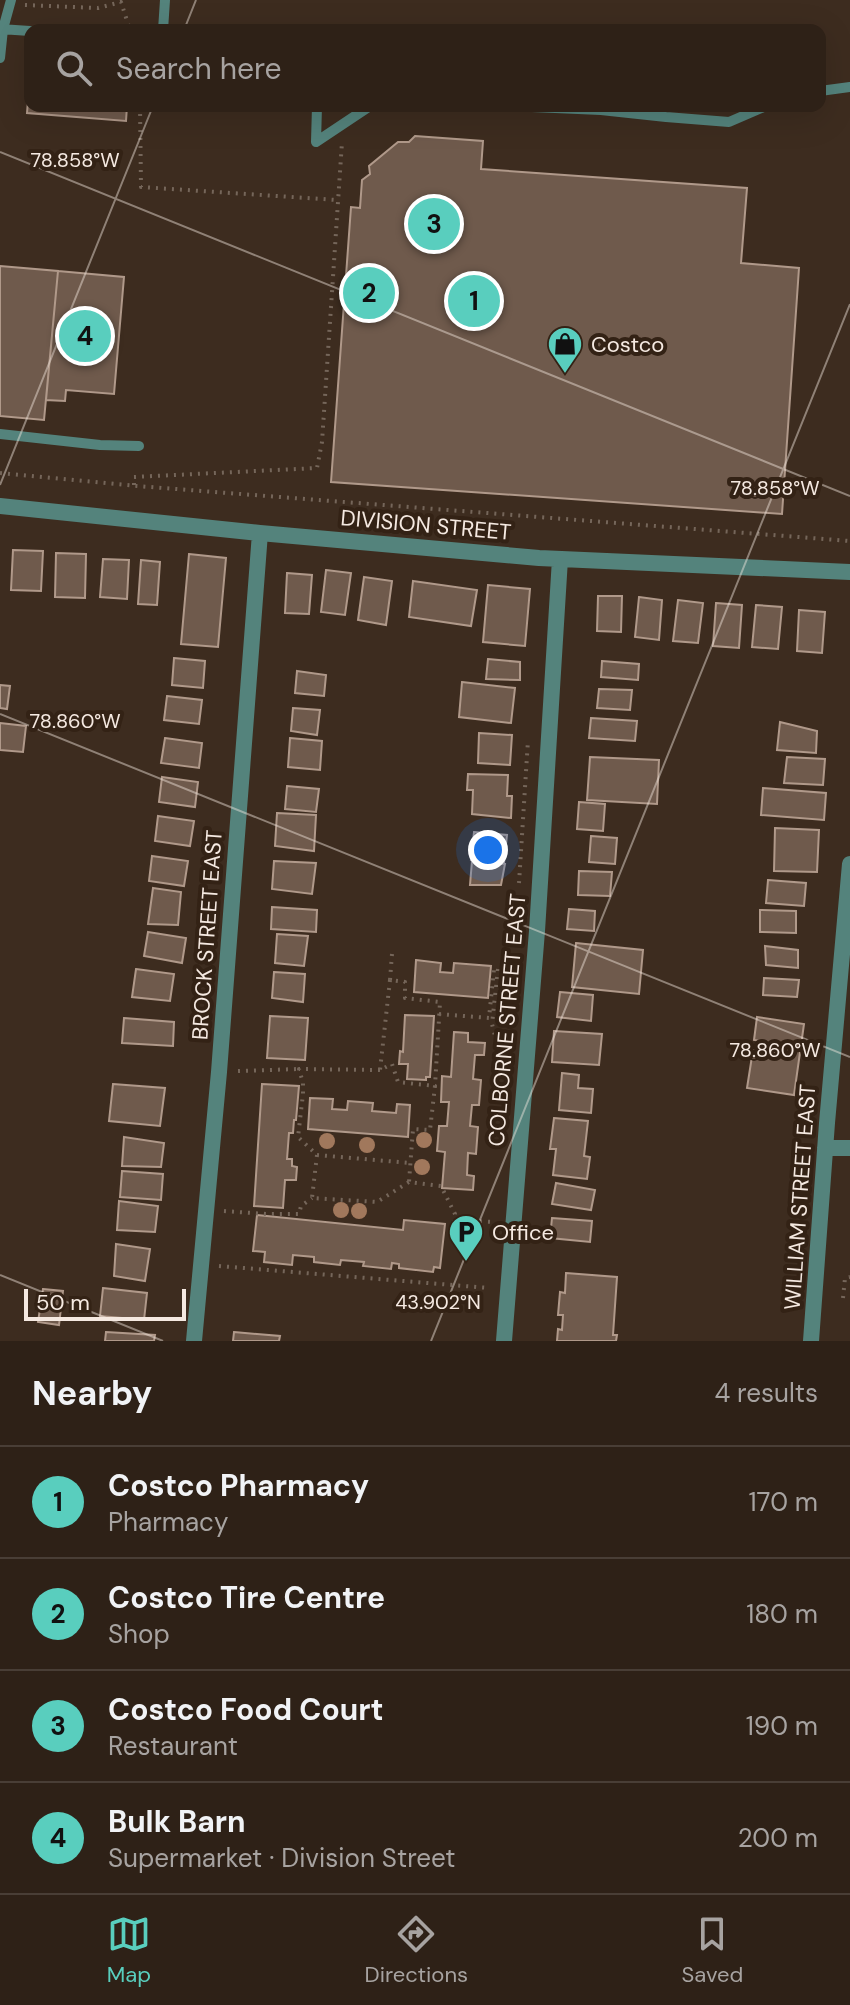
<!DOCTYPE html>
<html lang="en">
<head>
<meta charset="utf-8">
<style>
  :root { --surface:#2e2117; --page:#3a2e24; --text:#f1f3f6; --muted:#a7a3a1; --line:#493e36; --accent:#59cebe }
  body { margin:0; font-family:"DM Sans",sans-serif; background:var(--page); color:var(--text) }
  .scale { position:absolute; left:24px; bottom:20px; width:162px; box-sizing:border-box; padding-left:8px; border:4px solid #f5e9e1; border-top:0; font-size:22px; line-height:28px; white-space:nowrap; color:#f5e9e1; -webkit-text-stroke:6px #332215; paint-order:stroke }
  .you { position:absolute; left:488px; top:850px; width:28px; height:28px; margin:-20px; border:6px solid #fff; border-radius:50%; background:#1a73e8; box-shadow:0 0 0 12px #1a73e833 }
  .badge { display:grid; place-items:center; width:52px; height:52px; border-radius:50%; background:var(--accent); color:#111; font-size:26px; font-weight:700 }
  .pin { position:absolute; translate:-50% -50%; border:4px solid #fff; box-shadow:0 2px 8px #0006 }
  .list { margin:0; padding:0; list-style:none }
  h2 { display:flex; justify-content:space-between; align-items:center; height:104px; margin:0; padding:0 32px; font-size:34px }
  h2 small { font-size:26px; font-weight:400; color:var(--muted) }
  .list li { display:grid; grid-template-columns:52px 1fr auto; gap:24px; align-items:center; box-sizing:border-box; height:112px; padding:0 32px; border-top:2px solid var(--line) }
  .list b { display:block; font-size:30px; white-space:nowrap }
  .list p { margin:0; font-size:26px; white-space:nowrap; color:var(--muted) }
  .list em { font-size:26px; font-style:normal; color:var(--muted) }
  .icon { flex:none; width:44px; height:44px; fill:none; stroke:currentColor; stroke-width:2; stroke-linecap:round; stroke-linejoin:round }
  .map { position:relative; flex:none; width:850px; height:1341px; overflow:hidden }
  .search { position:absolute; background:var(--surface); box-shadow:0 8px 32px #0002; left:24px; right:24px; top:24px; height:88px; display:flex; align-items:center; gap:20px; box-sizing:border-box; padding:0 28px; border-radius:16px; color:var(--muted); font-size:30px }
  .sheet { height:552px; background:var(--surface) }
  nav { display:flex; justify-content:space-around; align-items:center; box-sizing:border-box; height:112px; border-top:2px solid var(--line); background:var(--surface); font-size:22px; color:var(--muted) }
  nav a { display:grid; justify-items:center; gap:4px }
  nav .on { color:var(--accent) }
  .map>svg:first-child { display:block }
  .building { fill:#6f5a4c; stroke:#b0998a; stroke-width:2 }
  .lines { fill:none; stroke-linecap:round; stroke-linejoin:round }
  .path { stroke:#75665a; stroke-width:4; stroke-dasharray:2 6; stroke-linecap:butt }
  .service { stroke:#54837c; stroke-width:10 }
  .minor { stroke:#54837c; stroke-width:16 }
  .tree { fill:#a1785c }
  .ticks { fill:none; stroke:#f5e9e1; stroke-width:2; stroke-opacity:0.45 }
  .labels { text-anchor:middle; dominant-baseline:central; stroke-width:8; stroke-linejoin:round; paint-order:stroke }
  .poi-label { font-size:22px; fill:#f5e9e1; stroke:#332215; text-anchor:start }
  .street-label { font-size:22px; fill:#f5e9e1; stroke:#332215 }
  .ticks-label { font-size:20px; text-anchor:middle; fill:#f5e9e1; stroke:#332215; stroke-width:8; stroke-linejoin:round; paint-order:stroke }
</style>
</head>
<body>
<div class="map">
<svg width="850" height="1341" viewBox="0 0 850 1341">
  <rect width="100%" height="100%" fill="#3d2c1f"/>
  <path class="building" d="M 30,75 L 30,106 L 127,106 L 126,121 L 27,113 Z
    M 415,136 L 483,141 L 481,169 L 747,188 L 741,263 L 799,268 L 782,514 L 331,482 L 351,207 L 360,208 L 362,180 L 370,174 L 369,166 L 398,142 L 409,142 Z
    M 0,266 L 58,271 L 44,420 L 0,416 Z
    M 58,271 L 124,277 L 114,394 L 66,390 L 65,401 L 46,400 Z
    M 13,550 L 43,551 L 41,591 L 11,590 Z
    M 56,553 L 86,554 L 85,598 L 55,597 Z
    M 189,554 L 226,558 L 218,647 L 181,644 Z
    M 103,559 L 129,560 L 127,599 L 100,597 Z
    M 141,560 L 160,562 L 157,605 L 138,604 Z
    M 326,570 L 351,573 L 345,615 L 321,612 Z
    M 287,573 L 312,575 L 309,614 L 285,613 Z
    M 364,577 L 392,581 L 386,625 L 358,620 Z
    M 413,581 L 477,590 L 471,626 L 409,617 Z
    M 488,585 L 530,589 L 525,646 L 483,642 Z
    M 598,596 L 622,596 L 621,632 L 597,631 Z
    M 639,597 L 662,600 L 659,640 L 635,637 Z
    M 678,600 L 703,603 L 698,643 L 673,641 Z
    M 716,603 L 742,605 L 739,648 L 713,646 Z
    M 756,605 L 782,607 L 778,649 L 752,647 Z
    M 799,610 L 825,612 L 822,653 L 797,651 Z
    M 174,658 L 205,661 L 203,688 L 172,685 Z
    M 488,659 L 520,662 L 520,680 L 486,679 Z
    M 602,661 L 639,664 L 638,680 L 601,677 Z
    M 297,671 L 326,675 L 324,696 L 295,693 Z
    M 462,682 L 515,688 L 511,723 L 459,717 Z
    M 0,685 L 10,686 L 7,709 L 0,708 Z
    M 599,689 L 632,690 L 630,710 L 597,708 Z
    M 167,696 L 202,700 L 199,724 L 164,720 Z
    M 293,708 L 320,710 L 317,735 L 291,731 Z
    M 591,718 L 637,721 L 635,741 L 589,738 Z
    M 780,722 L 817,731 L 816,753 L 777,750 Z
    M 0,723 L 26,726 L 23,752 L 0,750 Z
    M 479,733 L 512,735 L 510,765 L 478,763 Z
    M 165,738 L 202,743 L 199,768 L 161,763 Z
    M 290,738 L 322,741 L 320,770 L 288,767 Z
    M 590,757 L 659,760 L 657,804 L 587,800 Z
    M 787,757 L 825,759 L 823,785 L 784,783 Z
    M 468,774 L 508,775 L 507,796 L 512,796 L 511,818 L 472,814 L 473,790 L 467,790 Z
    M 162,777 L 198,782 L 195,807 L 159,802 Z
    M 287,786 L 319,789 L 316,812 L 285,809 Z
    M 763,788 L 826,793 L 824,820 L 761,815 Z
    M 579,802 L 605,804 L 603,831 L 577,829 Z
    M 277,813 L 316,815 L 314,851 L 275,846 Z
    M 158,816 L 194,821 L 190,846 L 155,841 Z
    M 775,828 L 819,830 L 817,872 L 774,871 Z
    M 474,832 L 507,835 L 504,863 L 471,860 Z
    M 591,836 L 617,838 L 615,864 L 589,862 Z
    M 152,856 L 188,861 L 184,886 L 149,881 Z
    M 274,861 L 316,863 L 312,894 L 272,889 Z
    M 472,861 L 505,864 L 501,885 L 470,885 Z
    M 579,871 L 612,872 L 610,896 L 578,895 Z
    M 768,880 L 806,883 L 804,906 L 766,903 Z
    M 153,888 L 181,892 L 178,925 L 148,924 Z
    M 272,907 L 317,910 L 316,932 L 271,929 Z
    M 569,909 L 595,911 L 594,931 L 567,929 Z
    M 760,910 L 796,911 L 796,933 L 760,932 Z
    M 148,932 L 186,938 L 182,963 L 144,956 Z
    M 277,934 L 308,936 L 304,966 L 275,963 Z
    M 576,943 L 643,950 L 639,994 L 572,987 Z
    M 765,946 L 798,950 L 798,968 L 766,965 Z
    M 416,960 L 441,963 L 440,972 L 453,973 L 454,963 L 491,966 L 488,998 L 414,992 Z
    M 136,969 L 174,974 L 170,1001 L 132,997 Z
    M 274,972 L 305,974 L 303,1002 L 272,998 Z
    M 764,978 L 799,980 L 797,997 L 763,995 Z
    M 560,992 L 593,995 L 591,1021 L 557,1017 Z
    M 405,1015 L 434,1016 L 430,1077 L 426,1077 L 426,1080 L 407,1079 L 408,1064 L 399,1064 L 400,1051 L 403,1052 Z
    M 270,1016 L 308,1018 L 305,1060 L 267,1058 Z
    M 757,1017 L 804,1024 L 794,1095 L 747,1088 L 753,1050 L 766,1052 L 767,1042 L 754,1040 Z
    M 124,1018 L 174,1022 L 173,1046 L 122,1043 Z
    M 554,1031 L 602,1034 L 599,1065 L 552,1062 Z
    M 454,1032 L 468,1033 L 468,1042 L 485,1043 L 484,1055 L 475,1055 L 473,1079 L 481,1080 L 479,1105 L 472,1105 L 470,1126 L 478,1127 L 476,1154 L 468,1153 L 467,1175 L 474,1176 L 473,1190 L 442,1188 L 445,1152 L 437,1151 L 439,1126 L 447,1126 L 449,1102 L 441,1102 L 442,1076 L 451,1077 Z
    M 562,1073 L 579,1075 L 578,1088 L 593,1089 L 591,1113 L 559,1110 Z
    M 113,1084 L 165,1088 L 160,1126 L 109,1121 Z
    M 262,1084 L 299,1086 L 296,1120 L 294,1120 L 293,1133 L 289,1133 L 287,1159 L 292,1159 L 292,1166 L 297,1167 L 296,1180 L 285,1180 L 283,1208 L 254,1206 Z
    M 310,1098 L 333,1099 L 332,1109 L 347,1110 L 348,1101 L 373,1103 L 372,1111 L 396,1113 L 397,1104 L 410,1105 L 408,1137 L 308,1129 Z
    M 554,1118 L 588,1121 L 584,1156 L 590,1157 L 587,1179 L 553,1175 L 556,1149 L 550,1149 Z
    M 124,1137 L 164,1143 L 161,1167 L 122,1166 Z
    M 122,1171 L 163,1174 L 161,1200 L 120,1197 Z
    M 556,1183 L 595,1190 L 591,1210 L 552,1204 Z
    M 119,1201 L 158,1206 L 155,1232 L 117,1230 Z
    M 257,1215 L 403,1230 L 404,1220 L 445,1224 L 440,1268 L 434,1267 L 433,1272 L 399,1268 L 399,1264 L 392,1263 L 391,1269 L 363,1266 L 364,1262 L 341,1260 L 340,1265 L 314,1262 L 314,1257 L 293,1255 L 292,1265 L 264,1262 L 265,1252 L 253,1251 Z
    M 552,1218 L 592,1221 L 590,1242 L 550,1238 Z
    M 116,1244 L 150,1249 L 145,1281 L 114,1276 Z
    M 566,1273 L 617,1277 L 613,1335 L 617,1335 L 616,1341 L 557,1341 L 558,1329 L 562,1330 L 563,1315 L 558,1315 L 560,1292 L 565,1293 Z
    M 103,1288 L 147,1293 L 144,1320 L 100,1316 Z
    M 43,1289 L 63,1291 L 59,1325 L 38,1322 Z
    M 106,1332 L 155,1335 L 154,1341 L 105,1341 Z
    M 234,1332 L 280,1336 L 279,1341 L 233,1341 Z"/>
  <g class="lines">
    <path class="path" d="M 25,5 L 98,8 L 121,2 L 130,30
      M 140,106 L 141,187 L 337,200
      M 0,473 L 137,486 L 850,541
      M 134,485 L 134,477 L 317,468 L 322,442 L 342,142
      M 519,883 L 528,740
      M 392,954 L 390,980 L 405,982 L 405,998 L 440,1002 L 435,1086
      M 498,969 L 492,1024 L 495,1036 L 498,1040 L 510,1044
      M 390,980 L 380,1070 L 392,1064 L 398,1082 L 435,1086 L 430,1130 L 413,1129 L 409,1182
      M 439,1014 L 489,1018 L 494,969 L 498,969
      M 380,1070 L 299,1069 L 303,1083 L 303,1094 L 298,1137 L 317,1155 L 410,1163
      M 238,1071 L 299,1069
      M 317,1155 L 312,1198 L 377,1202 L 409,1182 L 441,1186 L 455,1214 L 453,1233 L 462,1234 L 463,1220 L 472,1221 L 471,1234 L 476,1245
      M 224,1211 L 266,1214 L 299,1214 L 301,1206 L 312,1198
      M 472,1221 L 495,1222
      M 219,1266 L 489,1288
      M 843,1298 L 845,1278 L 850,1277"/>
    <path class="service" d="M 0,29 L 30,31
      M 163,30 L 165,0
      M 0,58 L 3,29 L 11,0
      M 820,91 L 850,87
      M 317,106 L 316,142 L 370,106
      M 509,106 L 601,110 L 666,117 L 729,122 L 766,106
      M 0,434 L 100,445 L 139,446"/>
    <path class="minor" d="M 0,506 L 260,533 L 539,558 L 850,572
      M 825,1148 L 850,1148
      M 194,1341 L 219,1072 L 260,533
      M 504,1341 L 537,931 L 560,559
      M 811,1341 L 827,1123 L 850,864"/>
  </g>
  <g class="tree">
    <circle cx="424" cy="1140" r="8"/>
    <circle cx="327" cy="1141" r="8"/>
    <circle cx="367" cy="1145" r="8"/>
    <circle cx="422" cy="1167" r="8"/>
    <circle cx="341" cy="1210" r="8"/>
    <circle cx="359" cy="1211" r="8"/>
  </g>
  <path class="ticks" d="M 184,30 L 196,0M 0,152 L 850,496M 0,485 L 153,106M 0,714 L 850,1057M 0,1275 L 163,1341M 431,1341 L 850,304"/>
  <defs>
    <symbol id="shop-pin" viewBox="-11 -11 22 30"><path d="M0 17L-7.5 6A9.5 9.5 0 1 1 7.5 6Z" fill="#59cebe" stroke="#332215"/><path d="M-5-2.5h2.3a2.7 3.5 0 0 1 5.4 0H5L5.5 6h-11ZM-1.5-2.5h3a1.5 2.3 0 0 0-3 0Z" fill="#111"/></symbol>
    <symbol id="parking-pin" viewBox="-11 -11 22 30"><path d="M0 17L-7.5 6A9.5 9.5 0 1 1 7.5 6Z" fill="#59cebe" stroke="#332215"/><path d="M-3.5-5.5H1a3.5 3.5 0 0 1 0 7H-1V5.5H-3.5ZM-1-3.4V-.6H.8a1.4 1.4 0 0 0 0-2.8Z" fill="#111"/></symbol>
  </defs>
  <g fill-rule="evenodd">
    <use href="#shop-pin" x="545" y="324" width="40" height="54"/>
    <use href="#parking-pin" x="446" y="1212" width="40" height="54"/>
  </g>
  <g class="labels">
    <g class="poi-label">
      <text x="591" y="344">Costco</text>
      <text x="492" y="1232">Office</text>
    </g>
    <g class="street-label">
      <text transform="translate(426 525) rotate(5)">DIVISION STREET</text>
      <text transform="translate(207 935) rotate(-86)">BROCK STREET EAST</text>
      <text transform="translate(507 1020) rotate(-85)">COLBORNE STREET EAST</text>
      <text transform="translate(800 1197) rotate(-86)">WILLIAM STREET EAST</text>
    </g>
  </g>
  <g class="ticks-label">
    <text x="75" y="167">78.858°W</text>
    <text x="775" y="495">78.858°W</text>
    <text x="75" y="728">78.860°W</text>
    <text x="775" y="1057">78.860°W</text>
    <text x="438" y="1309">43.902°N</text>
  </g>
</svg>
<div class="scale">50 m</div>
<div class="you"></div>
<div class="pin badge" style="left:474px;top:301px">1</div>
<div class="pin badge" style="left:369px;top:293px">2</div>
<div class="pin badge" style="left:434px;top:224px">3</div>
<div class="pin badge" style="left:85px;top:336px">4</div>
<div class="search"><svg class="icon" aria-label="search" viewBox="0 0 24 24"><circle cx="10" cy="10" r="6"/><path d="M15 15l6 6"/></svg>Search here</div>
</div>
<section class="sheet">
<h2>Nearby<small>4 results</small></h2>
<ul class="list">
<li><span class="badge">1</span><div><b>Costco Pharmacy</b><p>Pharmacy</p></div><em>170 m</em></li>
<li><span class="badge">2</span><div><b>Costco Tire Centre</b><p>Shop</p></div><em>180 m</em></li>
<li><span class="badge">3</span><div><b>Costco Food Court</b><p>Restaurant</p></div><em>190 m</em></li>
<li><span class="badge">4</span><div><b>Bulk Barn</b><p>Supermarket · Division Street</p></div><em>200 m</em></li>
</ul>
</section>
<nav>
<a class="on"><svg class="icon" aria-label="map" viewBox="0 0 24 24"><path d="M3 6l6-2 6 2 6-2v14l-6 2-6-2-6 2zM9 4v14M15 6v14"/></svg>Map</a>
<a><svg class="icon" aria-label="directions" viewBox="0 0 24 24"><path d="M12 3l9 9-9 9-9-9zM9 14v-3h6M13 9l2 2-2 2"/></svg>Directions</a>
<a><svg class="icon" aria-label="saved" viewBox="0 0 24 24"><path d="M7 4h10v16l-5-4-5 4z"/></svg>Saved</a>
</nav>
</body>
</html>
